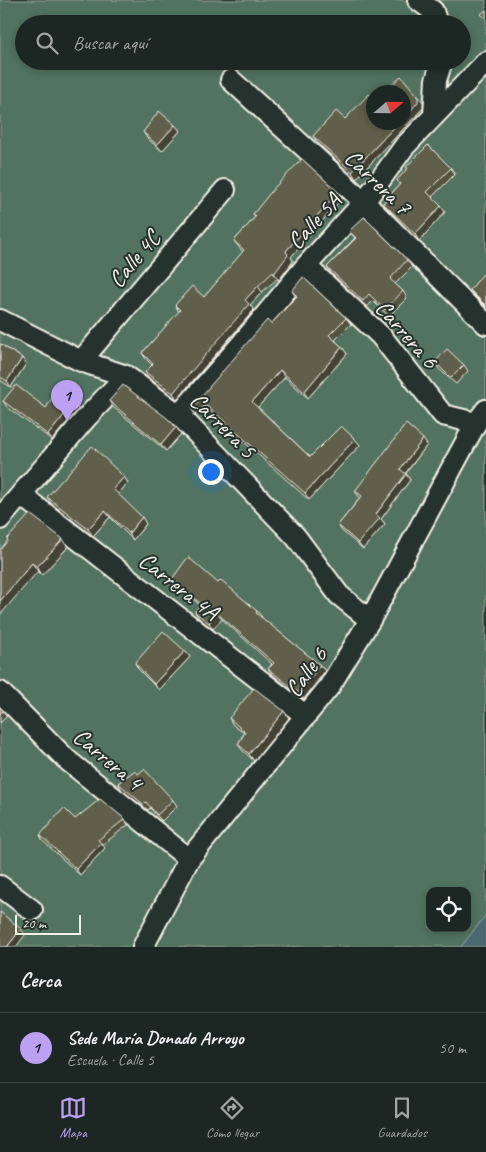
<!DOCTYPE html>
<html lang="es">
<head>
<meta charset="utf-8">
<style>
  :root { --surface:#1c2622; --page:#29322f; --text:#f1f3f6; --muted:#a0a5a5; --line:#3a4340; --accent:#bca0f2 }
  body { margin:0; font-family:Caveat,sans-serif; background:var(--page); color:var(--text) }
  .controls { position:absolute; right:15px; bottom:15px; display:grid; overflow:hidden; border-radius:10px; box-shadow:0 2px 8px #0003 }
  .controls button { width:45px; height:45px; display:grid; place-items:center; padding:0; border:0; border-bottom:1px solid var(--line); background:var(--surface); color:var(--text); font:25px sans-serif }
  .compass { position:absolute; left:366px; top:85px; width:45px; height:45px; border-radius:50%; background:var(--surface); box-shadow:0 2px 8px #0003; rotate:70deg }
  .scale { position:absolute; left:15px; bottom:12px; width:66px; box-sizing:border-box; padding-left:5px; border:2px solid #f4f1e8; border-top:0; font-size:14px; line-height:18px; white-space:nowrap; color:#f4f1e8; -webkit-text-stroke:4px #26332d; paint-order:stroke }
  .you { position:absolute; left:210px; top:471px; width:18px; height:18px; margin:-12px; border:4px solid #fff; border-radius:50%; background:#1a73e8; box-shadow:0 0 0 8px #1a73e833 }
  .badge { display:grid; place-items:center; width:32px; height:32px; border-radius:50%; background:var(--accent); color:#111; font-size:16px; font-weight:700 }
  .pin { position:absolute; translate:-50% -41px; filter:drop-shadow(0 1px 2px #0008) }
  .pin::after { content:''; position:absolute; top:26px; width:18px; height:15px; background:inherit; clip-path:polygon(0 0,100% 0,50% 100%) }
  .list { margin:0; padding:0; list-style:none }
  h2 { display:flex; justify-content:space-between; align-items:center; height:65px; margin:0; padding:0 20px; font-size:21px }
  h2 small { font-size:16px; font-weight:400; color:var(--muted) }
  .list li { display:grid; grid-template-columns:32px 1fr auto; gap:15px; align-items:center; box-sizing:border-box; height:70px; padding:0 20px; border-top:1px solid var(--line) }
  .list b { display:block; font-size:19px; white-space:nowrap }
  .list p { margin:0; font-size:16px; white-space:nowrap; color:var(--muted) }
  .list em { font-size:16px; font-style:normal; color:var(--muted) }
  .icon { flex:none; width:28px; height:28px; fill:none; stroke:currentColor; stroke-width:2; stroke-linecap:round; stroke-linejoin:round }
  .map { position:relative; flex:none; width:486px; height:947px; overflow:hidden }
  .search { position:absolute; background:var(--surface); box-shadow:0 2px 8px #0003; left:15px; right:15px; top:15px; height:55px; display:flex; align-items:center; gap:12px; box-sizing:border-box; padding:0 18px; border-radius:28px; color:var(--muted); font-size:19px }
  .sheet { height:135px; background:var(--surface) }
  nav { display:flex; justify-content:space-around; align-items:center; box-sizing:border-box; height:70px; border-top:1px solid var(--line); background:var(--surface); font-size:14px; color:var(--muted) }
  nav a { display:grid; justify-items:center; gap:2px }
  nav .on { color:var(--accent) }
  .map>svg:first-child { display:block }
  .green { fill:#51735e; stroke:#a2b2a3; fill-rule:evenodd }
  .water { fill:#4b6771; stroke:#8f9ea1 }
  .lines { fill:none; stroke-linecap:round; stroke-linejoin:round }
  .minor-casing { stroke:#f4f1e8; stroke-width:24 }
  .minor { stroke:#26332d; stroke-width:20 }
  .wall { fill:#535240; stroke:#f4f1e8 }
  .shaded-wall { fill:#434234; stroke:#f4f1e8 }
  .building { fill:#605f4b; stroke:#f4f1e8 }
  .labels { text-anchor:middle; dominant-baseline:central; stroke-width:4; stroke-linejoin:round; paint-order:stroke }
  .street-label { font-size:24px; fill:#f4f1e8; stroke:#26332d }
</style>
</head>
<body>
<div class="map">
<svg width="486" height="947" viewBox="0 0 486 947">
  <rect width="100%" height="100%" fill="#26332d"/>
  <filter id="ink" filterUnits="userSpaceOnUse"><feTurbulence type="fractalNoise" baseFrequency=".02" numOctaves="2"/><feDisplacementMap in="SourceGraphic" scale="10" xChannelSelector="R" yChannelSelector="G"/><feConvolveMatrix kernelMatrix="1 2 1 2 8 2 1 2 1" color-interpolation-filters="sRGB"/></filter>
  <g filter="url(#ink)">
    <path class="green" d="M 0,0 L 486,0 L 486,915 L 461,947 L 0,947 ZM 24,24 L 462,24 L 462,61 L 24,61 ZM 374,92 L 404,92 L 404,122 L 374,122 ZM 430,891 L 467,891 L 467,928 L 430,928 Z"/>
    <path class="water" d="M 486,915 L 486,947 L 461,947 Z"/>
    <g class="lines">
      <defs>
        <path id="minor" d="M 418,0 L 433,11 L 437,24
          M 231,80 L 364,202 L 486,324
          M 434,116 L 436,80 L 442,61
          M 306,266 L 381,336 L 443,415 L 476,423
          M 0,320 L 81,361 L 126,376 L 179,415 L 296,537 L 339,595 L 370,620
          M 81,361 L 225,190
          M 179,415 L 243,342 L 306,266 L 364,202 L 404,147 L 486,62
          M 21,495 L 306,716
          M 0,519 L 87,417 L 126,376
          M 0,692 L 66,759 L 189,859
          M 0,886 L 32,910
          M 143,947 L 189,859 L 329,687 L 370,620 L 476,423 L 486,410"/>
      </defs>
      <use href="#minor" class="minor-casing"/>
      <use href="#minor" class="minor"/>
    </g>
    <path class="wall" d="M 418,96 L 423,102 L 423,108 L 356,179 L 317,142 L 313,136 L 345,119 L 374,122 Z
      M 175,125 L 180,131 L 162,151 L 147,138 L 143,132 Z
      M 451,168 L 455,174 L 432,197 L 441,206 L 445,212 L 419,241 L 388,209 L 383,203 L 400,184 L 397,180 Z
      M 338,192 L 342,198 L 291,257 L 293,261 L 279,280 L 277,279 L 262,292 L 250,305 L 254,310 L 177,399 L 149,378 L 145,372 L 152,365 L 146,359 L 142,353 L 179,312 L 175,305 L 204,297 L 243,252 L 239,247 L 234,241 L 255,217 L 253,214 Z
      M 349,231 L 407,260 L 412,267 L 395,284 L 403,291 L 407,298 L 389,316 L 373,301 L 367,307 L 331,273 L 327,267 L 355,238 Z
      M 486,277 L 486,307 L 475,296 L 470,290 Z
      M 292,291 L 346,318 L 351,324 L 335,340 L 342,347 L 347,354 L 308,398 L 285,377 L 258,407 L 310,457 L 360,445 L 309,500 L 204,406 L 195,415 L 191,408 L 271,324 L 296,297 Z
      M 0,344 L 22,358 L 26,364 L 11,387 L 0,380 Z
      M 435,362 L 464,365 L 468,371 L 456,384 L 439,369 Z
      M 3,401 L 46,408 L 74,403 L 78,409 L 52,440 L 7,407 Z
      M 109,401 L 176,427 L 181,434 L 166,451 L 113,407 Z
      M 427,445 L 406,473 L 410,480 L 381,519 L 385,524 L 363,549 L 342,531 L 338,525 L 360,498 L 355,491 Z
      M 124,477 L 128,483 L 118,494 L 146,524 L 133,540 L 110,517 L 93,536 L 51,503 L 47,497 Z
      M 68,547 L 42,575 L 38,571 L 0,550 Z
      M 172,579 L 218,583 L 320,665 L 325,671 L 304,699 L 273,675 L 268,669 L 272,664 L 222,619 L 213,629 L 199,618 L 195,612 L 200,605 L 177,585 Z
      M 185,651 L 190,657 L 159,690 L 139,670 L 135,663 Z
      M 0,707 L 7,716 L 0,723 Z
      M 229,718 L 289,718 L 254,761 L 242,750 L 238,744 L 244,733 L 233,725 Z
      M 138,774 L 173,800 L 177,806 L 162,821 L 150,808 L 148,810 L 122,790 L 118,783 Z
      M 75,819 L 125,819 L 128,825 L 102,845 L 105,848 L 80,875 L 43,841 L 40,835 Z"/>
    <path class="shaded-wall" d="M 418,96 L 423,102 L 423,108 L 356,179 L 352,172 L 399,122 L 404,122 L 404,118 Z
      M 175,125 L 180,131 L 162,151 L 157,145 Z
      M 338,192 L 342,198 L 291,257 L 293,261 L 279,280 L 274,274 L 286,251 Z
      M 441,206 L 445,212 L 419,241 L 415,234 Z
      M 258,286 L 262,292 L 250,305 L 254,310 L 177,399 L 173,393 L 245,300 Z
      M 342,347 L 347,354 L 308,398 L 304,392 Z
      M 22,358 L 26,364 L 11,387 L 7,381 Z
      M 280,370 L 285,377 L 257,408 L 252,402 Z
      M 74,403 L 78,409 L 52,440 L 48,435 Z
      M 176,427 L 181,434 L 166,451 L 161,445 Z
      M 355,439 L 360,445 L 309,500 L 305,493 Z
      M 423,439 L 427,445 L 404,475 L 400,469 Z
      M 406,474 L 410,480 L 381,519 L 385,524 L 363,549 L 358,543 L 376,514 Z
      M 124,477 L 128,483 L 117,495 L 113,489 Z
      M 105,511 L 110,517 L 93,536 L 88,529 Z
      M 142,517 L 146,524 L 133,540 L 129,533 Z
      M 63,539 L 68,547 L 42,575 L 37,567 Z
      M 32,563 L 38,571 L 0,615 L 0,601 Z
      M 257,611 L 262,617 L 260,620 L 256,613 Z
      M 217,613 L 222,619 L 213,629 L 209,623 Z
      M 185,651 L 190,657 L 159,690 L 154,684 Z
      M 320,665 L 325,671 L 304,699 L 299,693 Z
      M 284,711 L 289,718 L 254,761 L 249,754 Z
      M 101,843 L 105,848 L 80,875 L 76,869 Z
      M 21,929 L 25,935 L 16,947 L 7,947 Z"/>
    <path class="building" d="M 486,10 L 486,19 L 481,14 Z
      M 401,76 L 418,96 L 418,102 L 404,118 L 404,92 L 384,92 Z
      M 369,94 L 374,98 L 374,122 L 399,122 L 352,172 L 313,136 L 336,111 L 345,119 Z
      M 159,111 L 175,125 L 157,145 L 143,132 Z
      M 428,145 L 451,168 L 427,192 L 441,206 L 415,234 L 383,203 L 400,184 L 397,180 L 408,168 L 406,167 Z
      M 302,159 L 338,192 L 286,251 L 288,255 L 274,274 L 273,272 L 258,286 L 245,300 L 249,304 L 173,393 L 145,372 L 153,364 L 142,353 L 180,310 L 175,305 L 192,286 L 204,297 L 244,250 L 234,241 L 256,216 L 253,214 L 275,187 Z
      M 364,217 L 407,260 L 390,279 L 403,291 L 385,310 L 369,294 L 363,301 L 327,267 L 356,238 L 349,231 Z
      M 483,274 L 486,277 L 486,306 L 470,290 Z
      M 303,277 L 346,318 L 329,335 L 342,347 L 304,392 L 280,370 L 252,402 L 310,457 L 341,426 L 355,439 L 305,493 L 200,400 L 191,408 L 267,320 L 271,324 L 297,296 L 292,291 Z
      M 0,344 L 22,358 L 7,381 L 0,377 Z
      M 447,349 L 464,365 L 451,378 L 435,362 Z
      M 16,385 L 46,408 L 58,389 L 74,403 L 48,435 L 3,401 Z
      M 123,385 L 167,418 L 176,427 L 161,445 L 109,401 Z
      M 406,424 L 423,439 L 400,469 L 406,474 L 376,514 L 380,518 L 358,543 L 338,525 L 362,496 L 355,491 Z
      M 92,446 L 124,477 L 113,489 L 142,517 L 129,533 L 105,511 L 88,529 L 47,497 Z
      M 30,514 L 63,539 L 37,567 L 32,563 L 0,601 L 0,550 L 8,540 L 7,539 Z
      M 188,557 L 218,583 L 221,580 L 257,611 L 256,613 L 320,665 L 299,693 L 268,669 L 274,663 L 217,613 L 209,623 L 195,612 L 201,604 L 172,579 Z
      M 163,631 L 185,651 L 154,684 L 135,663 Z
      M 254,688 L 284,711 L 249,754 L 238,744 L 245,732 L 229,718 Z
      M 0,707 L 3,711 L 0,714 Z
      M 144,769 L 173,800 L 157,815 L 146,802 L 143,804 L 118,783 L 134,771 L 138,774 Z
      M 100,799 L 125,819 L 98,840 L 101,843 L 76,869 L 40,835 L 64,808 L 75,819 Z
      M 0,912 L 21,929 L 7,947 L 0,947 Z"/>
  </g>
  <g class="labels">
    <g class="street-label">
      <text transform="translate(378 182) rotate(44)">Carrera 7</text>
      <text transform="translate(314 221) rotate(-47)">Calle 5A</text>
      <text transform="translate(134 259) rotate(-50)">Calle 4C</text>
      <text transform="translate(407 334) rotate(49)">Carrera 6</text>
      <text transform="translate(223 425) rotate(45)">Carrera 5</text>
      <text transform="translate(179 586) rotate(38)">Carrera 4A</text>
      <text transform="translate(306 672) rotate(-55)">Calle 6</text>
      <text transform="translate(108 759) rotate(40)">Carrera 4</text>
    </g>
  </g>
</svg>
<div class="controls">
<button><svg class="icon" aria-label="locate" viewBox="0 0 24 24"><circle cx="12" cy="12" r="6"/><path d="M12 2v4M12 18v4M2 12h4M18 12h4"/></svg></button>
</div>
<svg class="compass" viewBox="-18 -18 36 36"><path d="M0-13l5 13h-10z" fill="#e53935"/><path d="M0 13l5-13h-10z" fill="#a0a5a5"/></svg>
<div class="scale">20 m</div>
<div class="you"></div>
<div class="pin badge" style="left:67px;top:421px">1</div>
<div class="search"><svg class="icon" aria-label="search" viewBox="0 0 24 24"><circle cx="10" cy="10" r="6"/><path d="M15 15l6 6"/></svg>Buscar aquí</div>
</div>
<section class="sheet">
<h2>Cerca<small></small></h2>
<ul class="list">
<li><span class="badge">1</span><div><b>Sede María Donado Arroyo</b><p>Escuela · Calle 5</p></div><em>50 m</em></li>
</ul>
</section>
<nav>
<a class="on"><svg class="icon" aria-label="map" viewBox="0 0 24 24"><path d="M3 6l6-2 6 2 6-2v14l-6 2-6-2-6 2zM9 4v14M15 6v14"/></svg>Mapa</a>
<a><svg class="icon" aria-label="directions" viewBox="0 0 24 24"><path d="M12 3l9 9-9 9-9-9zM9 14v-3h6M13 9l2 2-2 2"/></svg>Cómo llegar</a>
<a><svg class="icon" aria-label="saved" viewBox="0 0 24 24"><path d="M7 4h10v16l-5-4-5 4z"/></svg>Guardados</a>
</nav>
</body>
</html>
